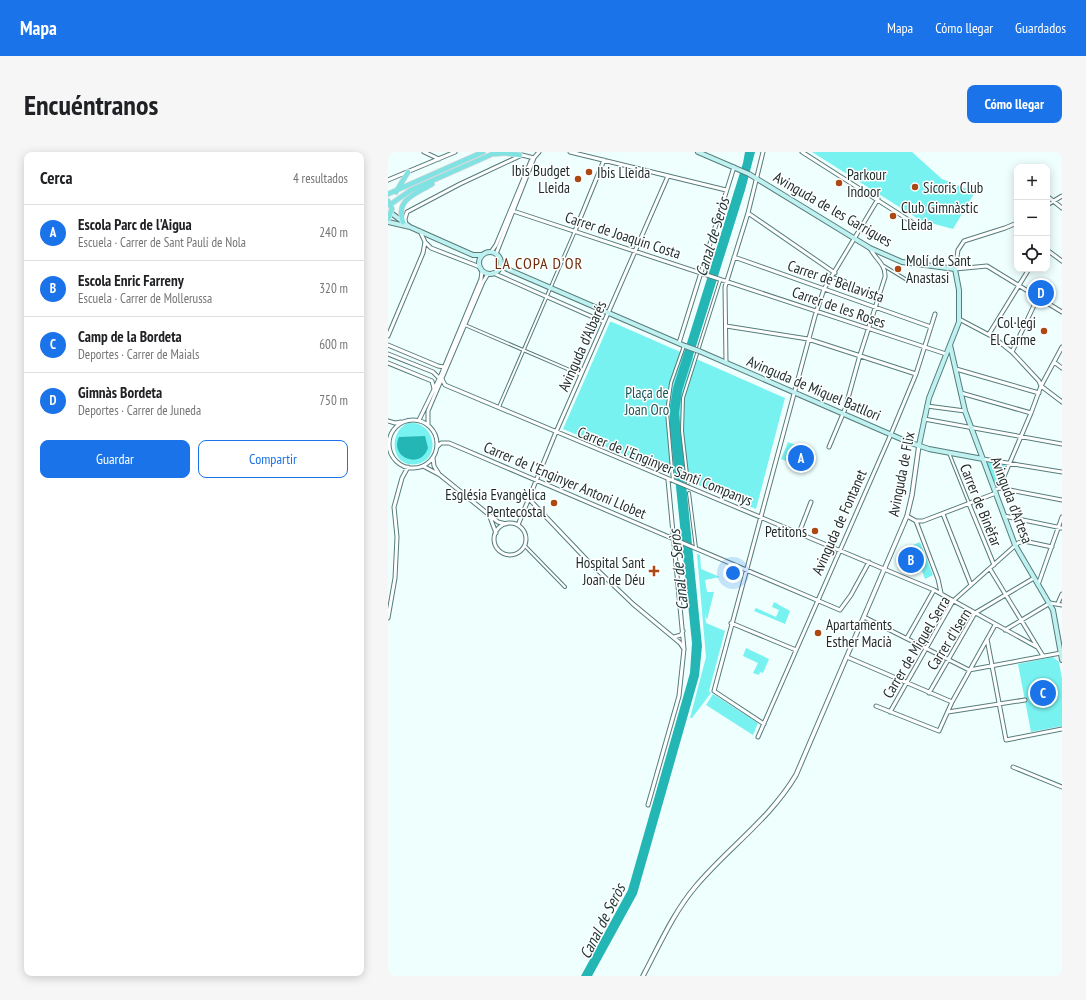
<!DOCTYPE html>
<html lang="es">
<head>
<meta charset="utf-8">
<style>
  :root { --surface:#fff; --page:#f6f6f6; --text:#202124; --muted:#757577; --line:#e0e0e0; --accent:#1a73e8 }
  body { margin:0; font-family:"PT Sans Narrow",sans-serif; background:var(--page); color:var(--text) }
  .controls { position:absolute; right:12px; top:12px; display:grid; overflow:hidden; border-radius:8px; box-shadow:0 2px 10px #0003 }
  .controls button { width:36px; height:36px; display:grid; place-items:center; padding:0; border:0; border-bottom:1px solid var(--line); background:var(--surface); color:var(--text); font:20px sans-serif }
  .you { position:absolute; left:345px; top:421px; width:14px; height:14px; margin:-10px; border:3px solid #fff; border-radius:50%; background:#1a73e8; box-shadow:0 0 0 6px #1a73e833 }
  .badge { display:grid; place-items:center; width:26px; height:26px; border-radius:50%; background:var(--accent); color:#fff; font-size:13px; font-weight:700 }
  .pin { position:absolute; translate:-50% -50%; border:2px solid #fff; box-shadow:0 1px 4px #0006 }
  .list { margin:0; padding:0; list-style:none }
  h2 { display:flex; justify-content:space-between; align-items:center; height:52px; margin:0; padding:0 16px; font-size:17px }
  h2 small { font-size:13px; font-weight:400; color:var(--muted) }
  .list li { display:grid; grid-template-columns:26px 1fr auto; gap:12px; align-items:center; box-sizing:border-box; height:56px; padding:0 16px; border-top:1px solid var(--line) }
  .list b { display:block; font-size:15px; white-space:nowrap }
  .list p { margin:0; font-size:13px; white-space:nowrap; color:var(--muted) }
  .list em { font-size:13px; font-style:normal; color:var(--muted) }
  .actions { display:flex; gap:8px; padding:12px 16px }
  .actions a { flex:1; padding:9px 0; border:1px solid var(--accent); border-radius:8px; text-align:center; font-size:14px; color:var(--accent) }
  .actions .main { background:var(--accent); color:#fff }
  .icon { flex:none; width:22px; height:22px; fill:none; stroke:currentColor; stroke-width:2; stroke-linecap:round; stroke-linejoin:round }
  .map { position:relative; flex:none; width:674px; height:824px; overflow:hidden; border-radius:8px }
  header { display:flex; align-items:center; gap:24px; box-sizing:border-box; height:56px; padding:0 20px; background:var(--accent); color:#fff }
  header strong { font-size:19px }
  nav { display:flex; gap:22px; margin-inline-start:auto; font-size:14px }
  .intro { display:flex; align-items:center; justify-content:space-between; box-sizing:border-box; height:96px; padding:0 24px }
  h1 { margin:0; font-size:28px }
  .button { padding:10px 18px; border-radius:8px; background:var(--accent); color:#fff; font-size:14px; font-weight:700 }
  main { display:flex; gap:24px; padding:0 24px }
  aside { flex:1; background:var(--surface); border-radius:8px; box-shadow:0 2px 10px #0003 }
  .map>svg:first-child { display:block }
  .green { fill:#78f2f0 }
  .water { fill:#24b6b5 }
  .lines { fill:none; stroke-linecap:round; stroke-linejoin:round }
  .pedestrian-casing { stroke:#567c7b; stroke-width:4 }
  .minor-casing { stroke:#567c7b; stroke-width:5 }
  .tertiary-casing { stroke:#567c7b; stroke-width:5.5 }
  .secondary-casing { stroke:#567c7b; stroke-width:6 }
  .primary-casing { stroke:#d6d9d9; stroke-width:6 }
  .pedestrian { stroke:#fff; stroke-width:2 }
  .minor { stroke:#fff; stroke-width:3 }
  .tertiary { stroke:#fff; stroke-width:3.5 }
  .secondary { stroke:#bff1f0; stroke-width:4 }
  .primary { stroke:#80e2e2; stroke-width:4.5 }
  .secondary-bridge-casing { stroke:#567c7b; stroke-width:6; stroke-linecap:butt }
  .secondary-bridge { stroke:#bff1f0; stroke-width:4 }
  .poi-dot { fill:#ac4813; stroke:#fff; stroke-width:1.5 }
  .labels { text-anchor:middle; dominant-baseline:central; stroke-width:3; stroke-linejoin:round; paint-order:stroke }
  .poi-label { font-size:15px; fill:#1b2b2a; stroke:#fff; text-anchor:start }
  .street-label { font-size:15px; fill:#1b2b2a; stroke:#fff }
  .park-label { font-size:15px; fill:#205857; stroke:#fff }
  .water-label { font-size:16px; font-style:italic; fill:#213838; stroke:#fff }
  .neighbourhood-label { font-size:16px; letter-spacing:1px; fill:#6d2d0d; stroke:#fff }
</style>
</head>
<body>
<header>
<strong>Mapa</strong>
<nav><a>Mapa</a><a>Cómo llegar</a><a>Guardados</a></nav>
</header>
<div class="intro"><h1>Encuéntranos</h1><a class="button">Cómo llegar</a></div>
<main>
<aside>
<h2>Cerca<small>4 resultados</small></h2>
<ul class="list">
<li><span class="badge">A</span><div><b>Escola Parc de l'Aigua</b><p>Escuela · Carrer de Sant Paulí de Nola</p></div><em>240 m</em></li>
<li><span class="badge">B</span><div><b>Escola Enric Farreny</b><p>Escuela · Carrer de Mollerussa</p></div><em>320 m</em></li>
<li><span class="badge">C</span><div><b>Camp de la Bordeta</b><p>Deportes · Carrer de Maials</p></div><em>600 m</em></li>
<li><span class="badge">D</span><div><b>Gimnàs Bordeta</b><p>Deportes · Carrer de Juneda</p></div><em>750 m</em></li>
</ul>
<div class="actions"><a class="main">Guardar</a><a>Compartir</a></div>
</aside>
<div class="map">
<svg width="674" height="824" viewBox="0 0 674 824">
  <rect width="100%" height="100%" fill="#eefffe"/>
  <path class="green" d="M 424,0 L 524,0 L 554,27 L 587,40 L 565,77 L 532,68 Z
    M 222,170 L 224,170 L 397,246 L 368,357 L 175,277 Z
    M 20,271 C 46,268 55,306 29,312 C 2,317 0,279 20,271 Z
    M 400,290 L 423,299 L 416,316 L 393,307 Z
    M 601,310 L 617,313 L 609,334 L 607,333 L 599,312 Z
    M 532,390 L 545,423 L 537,427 L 531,411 L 535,409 L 531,410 L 525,393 Z
    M 309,402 L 312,403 L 313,417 L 332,425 L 317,428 L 319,440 L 326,440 L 319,468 L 317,462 L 318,471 L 337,479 L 321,539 L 323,541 L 304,566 L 302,566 L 318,505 Z
    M 386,450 L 402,459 L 397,472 L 366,459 L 368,456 L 388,465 L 391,458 L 384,455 Z
    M 358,496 L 381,507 L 375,521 L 372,520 L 371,523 L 365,521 L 370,511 L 355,504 Z
    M 665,505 L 671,510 L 674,527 L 674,574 L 643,580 L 630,512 Z
    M 325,542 L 370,571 L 365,583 L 318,553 Z"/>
  <path class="water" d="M 357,0 L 367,0 L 357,38 L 294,239 L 291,261 L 314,494 L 311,524 L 249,742 L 204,824 L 193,824 L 240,738 L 302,521 L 304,491 L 282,276 L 282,255 L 285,236 L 355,11 Z
    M 37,284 L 40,296 C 33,318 1,306 11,285 Z"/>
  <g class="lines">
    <defs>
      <path id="pedestrian" d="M 496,114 L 519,128
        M 444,125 L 457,129
        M 77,173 L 191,222
        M 111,255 L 187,79
        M 561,301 L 581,351
        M 285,329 L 279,260 L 283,231 L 296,194
        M 300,331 L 294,279 L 295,246 L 332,129
        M 301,341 L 308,396
        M 137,394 L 177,435"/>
      <path id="minor" d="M 36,0 L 51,7
        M 182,0 L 338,38
        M 414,0 L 527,72
        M 0,28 L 67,0
        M 659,44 L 674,56
        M 659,53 L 674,44
        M 125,59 L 558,202
        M 360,61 L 447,121
        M 629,71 L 617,76 L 576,89 L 570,98 L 567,117 L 599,114 L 674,160
        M 18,72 L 17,67 L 19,60 L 72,32 L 134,3 L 146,6
        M 32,79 L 37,90 L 43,96 L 92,115
        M 187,79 L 216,8
        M 659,98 L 674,109
        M 103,100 L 108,93 L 143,9 L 151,0
        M 108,102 L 146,6
        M 346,105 L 543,175
        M 105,121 L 216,170
        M 571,167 L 605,185 L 624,200 L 651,229 L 653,234 L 674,250
        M 338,174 L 420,187 L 528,222
        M 601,182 L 641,117
        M 0,184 L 35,101 L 37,90
        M 291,191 L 346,15
        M 0,193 L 50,214 L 56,215
        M 624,200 L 650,145
        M 0,202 L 45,220 L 51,226
        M 666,210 L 674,216
        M 0,211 L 44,229 L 46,237
        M 338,211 L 337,135 L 360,61 L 375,0
        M 568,217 L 651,241
        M 54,227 L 57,233 L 546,438 L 649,495
        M 573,241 L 643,261
        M 539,254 L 577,259
        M 536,267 L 674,292
        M1 292a24 24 0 1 1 48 0a24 24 0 1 1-48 0Z
        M 31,268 L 53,223 L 93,127 L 94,119
        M 0,269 L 7,271 L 13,270
        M 40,273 L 40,259 L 95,130 L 100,122
        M 49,295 L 53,291 L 61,291 L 452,458 L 463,443 L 481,410
        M 441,295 L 457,257 L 472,203 L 497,125 C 498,112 487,107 482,96
        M 45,306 L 46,314 L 51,322
        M 595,307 L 674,320
        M 35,314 L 52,323 L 110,370 L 118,372
        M 611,336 L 674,348
        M 607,338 L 611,336 L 643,261 L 653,234 L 674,195
        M 141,347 L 199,408 L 245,452 L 292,491 L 296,497
        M 581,352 L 606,413
        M 555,362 L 583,433
        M 519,364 L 528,369 L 535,369 L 608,341
        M 616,364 L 674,376
        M 102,365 L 108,381
        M 528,369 L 550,427 L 553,441
        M106 387a16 16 0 1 1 32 0a16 16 0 1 1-32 0Z
        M 130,373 L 168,280 L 280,24
        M 411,381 L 423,350
        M 602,417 L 655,504
        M 650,433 L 674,365
        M 670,451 L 674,442
        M 476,465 L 581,518 L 673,501
        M 0,466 L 7,426 L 9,385 L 6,355 L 14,326 L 20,315
        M 343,471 L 408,498
        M 617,478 L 662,451 L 674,453
        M 286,485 L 293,483 L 295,479
        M 519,486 L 546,438
        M 599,487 L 618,588 L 674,577
        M 459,505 L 564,550
        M 541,541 L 587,461 L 646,426
        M 488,554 L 551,579 L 564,550 L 607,473
        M 502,560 L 565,449 L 630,391 L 636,389 L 664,395
        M 560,560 L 637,548
        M 376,572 L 326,539 L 427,164 L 436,137 L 490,47
        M 370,585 L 503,282 L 528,222 L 547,162
        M 625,615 L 674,635
        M 260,653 L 291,544 L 296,497 L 280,328"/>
      <path id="tertiary" d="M 255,824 C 271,794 285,761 308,734 C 340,696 382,667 408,623 L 519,364 L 524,343 L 531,293"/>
      <path id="secondary" d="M 310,0 L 361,22 L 482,96 L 514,110 L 567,117 L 571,138 L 571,170 L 541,246 L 531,293
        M 3,61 L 22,75
        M 0,70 L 22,75 L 85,103 L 94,103
        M91 111a11 11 0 1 1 22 0a11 11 0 1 1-22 0Z
        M 113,112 L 119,117 L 297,194
        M 562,193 L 577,259 L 627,393 L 665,458 L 674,508
        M 311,199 L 520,290 L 541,297 L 595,307"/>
      <path id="primary" d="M 107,2 L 116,1 L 132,3
        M 8,40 L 20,20
        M 0,42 L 95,0
        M 0,49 L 4,57 L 0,67
        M 3,52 L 23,38 L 109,0
        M 15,70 C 7,47 28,42 44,32"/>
    </defs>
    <use href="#pedestrian" class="pedestrian-casing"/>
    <use href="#minor" class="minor-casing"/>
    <use href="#tertiary" class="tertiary-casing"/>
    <use href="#secondary" class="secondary-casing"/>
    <use href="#primary" class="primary-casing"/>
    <use href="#pedestrian" class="pedestrian"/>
    <use href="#minor" class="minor"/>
    <use href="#tertiary" class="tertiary"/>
    <use href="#secondary" class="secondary"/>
    <use href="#primary" class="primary"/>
    <defs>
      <path id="secondary-bridge" d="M 297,194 L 311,199"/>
    </defs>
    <use href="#secondary-bridge" class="secondary-bridge-casing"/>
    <use href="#secondary-bridge" class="secondary-bridge"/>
  </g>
  <g class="poi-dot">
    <circle cx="201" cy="20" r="4"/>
    <circle cx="190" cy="27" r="4"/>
    <circle cx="451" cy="31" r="4"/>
    <circle cx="527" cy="35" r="4"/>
    <circle cx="505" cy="64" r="4"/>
    <circle cx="510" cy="117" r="4"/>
    <circle cx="656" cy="179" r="4"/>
    <circle cx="166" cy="351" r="4"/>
    <circle cx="427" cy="379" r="4"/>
    <path d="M264 413h4v4h4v4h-4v4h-4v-4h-4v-4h4z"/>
    <circle cx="430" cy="481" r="4"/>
  </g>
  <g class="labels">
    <g class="poi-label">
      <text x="182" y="18" text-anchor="end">Ibis Budget<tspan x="182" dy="17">Lleida</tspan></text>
      <text x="209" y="20">Ibis Lleida</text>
      <text x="459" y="22">Parkour<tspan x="459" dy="17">Indoor</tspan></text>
      <text x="535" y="35">Sícoris Club</text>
      <text x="513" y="55">Club Gimnàstic<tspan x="513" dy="17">Lleida</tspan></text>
      <text x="518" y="108">Molí de Sant<tspan x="518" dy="17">Anastasi</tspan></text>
      <text x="648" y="170" text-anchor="end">Col·legi<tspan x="648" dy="17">El Carme</tspan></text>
      <text x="158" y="342" text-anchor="end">Església Evangèlica<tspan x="158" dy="17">Pentecostal</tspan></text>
      <text x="419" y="379" text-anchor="end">Petitons</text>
      <text x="257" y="410" text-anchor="end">Hospital Sant<tspan x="257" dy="17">Joan de Déu</tspan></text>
      <text x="438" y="472">Apartaments<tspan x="438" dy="17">Esther Macià</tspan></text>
    </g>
    <g class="street-label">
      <text transform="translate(445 57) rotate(30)">Avinguda de les Garrigues</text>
      <text transform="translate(235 83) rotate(18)">Carrer de Joaquin Costa</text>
      <text transform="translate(448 129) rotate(19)">Carrer de Bellavista</text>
      <text transform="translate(451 155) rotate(19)">Carrer de les Roses</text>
      <text transform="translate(194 194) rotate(-66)">Avinguda d'Albarés</text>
      <text transform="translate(426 236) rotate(23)">Avinguda de Miquel Batllori</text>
      <text transform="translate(277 314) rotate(22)">Carrer de l'Enginyer Santi Companys</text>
      <text transform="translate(513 322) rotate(-79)">Avinguda de Flix</text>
      <text transform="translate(177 328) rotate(23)">Carrer de l'Enginyer Antoni Llobet</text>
      <text transform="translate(624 348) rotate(69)">Avinguda d'Artesa</text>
      <text transform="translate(593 353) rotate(68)">Carrer de Binèfar</text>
      <text transform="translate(451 370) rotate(-66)">Avinguda de Fontanet</text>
      <text transform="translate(561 487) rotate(-58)">Carrer d'Isern</text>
      <text transform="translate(528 495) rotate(-59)">Carrer de Miquel Serra</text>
    </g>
    <g class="park-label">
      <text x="259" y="240">Plaça de<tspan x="259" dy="17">Joan Oro</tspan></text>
    </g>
    <g class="water-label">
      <text transform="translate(324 85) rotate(-73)">Canal de Seròs</text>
      <text transform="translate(290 418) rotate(-96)">Canal de Seròs</text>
      <text transform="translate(214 769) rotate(-63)">Canal de Seròs</text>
    </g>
    <g class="neighbourhood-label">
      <text x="151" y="111">LA COPA D'OR</text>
    </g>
  </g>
</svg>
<div class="controls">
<button>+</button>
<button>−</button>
<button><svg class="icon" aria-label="locate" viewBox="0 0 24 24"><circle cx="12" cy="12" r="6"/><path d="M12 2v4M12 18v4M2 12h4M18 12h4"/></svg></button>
</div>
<div class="you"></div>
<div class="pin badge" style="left:413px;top:306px">A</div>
<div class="pin badge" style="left:523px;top:408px">B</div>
<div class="pin badge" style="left:655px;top:541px">C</div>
<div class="pin badge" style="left:653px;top:141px">D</div>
</div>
</main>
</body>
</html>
